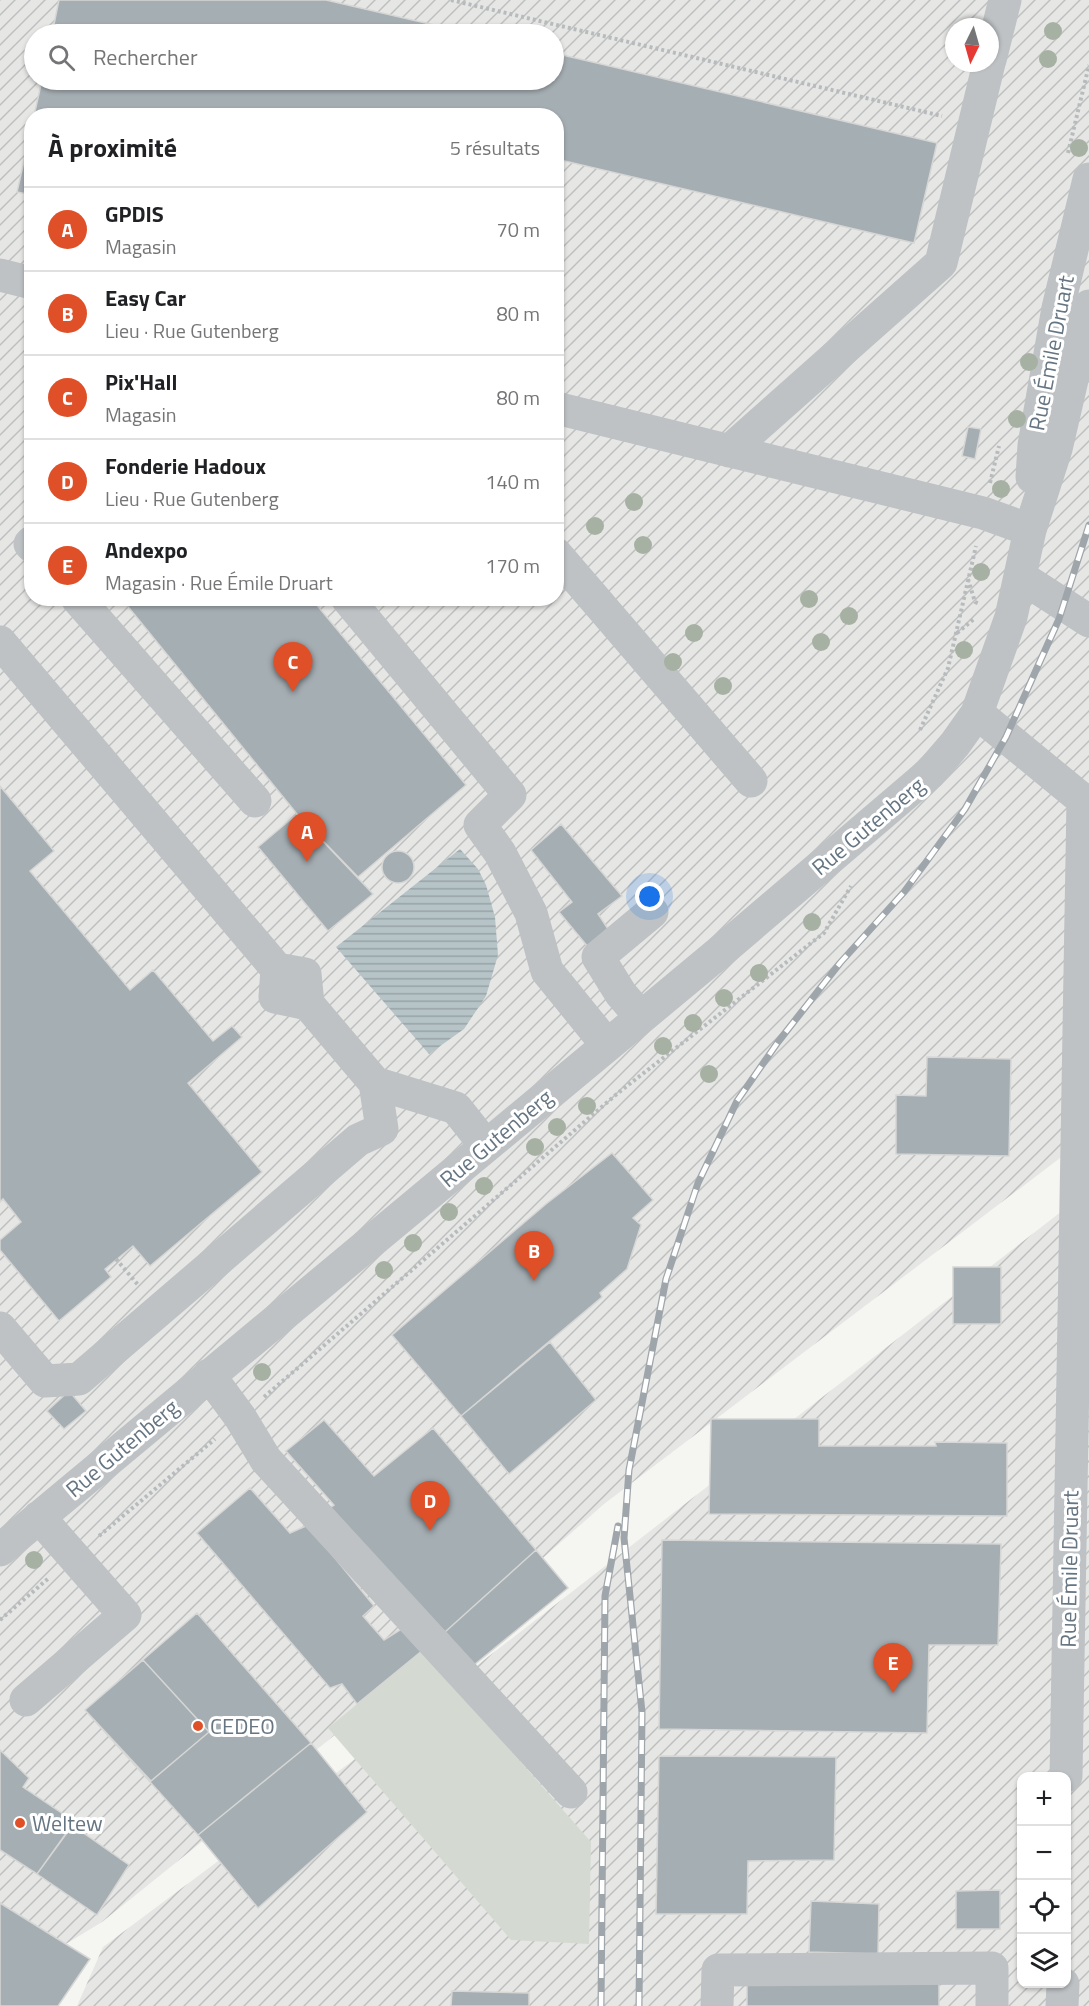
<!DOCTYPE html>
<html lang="fr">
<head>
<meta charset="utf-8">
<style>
  :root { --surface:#fff; --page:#f6f6f6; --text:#202124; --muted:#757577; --line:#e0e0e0; --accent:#df5028 }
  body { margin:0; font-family:"Titillium Web",sans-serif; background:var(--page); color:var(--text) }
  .controls { position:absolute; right:18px; bottom:18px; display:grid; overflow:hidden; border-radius:12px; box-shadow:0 2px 4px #0004 }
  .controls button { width:54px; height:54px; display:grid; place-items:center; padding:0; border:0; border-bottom:2px solid var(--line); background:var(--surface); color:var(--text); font:30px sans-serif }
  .compass { position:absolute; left:945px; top:18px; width:54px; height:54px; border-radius:50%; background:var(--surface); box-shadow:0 2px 4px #0004; rotate:185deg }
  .you { position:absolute; left:650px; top:897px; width:21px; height:21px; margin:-15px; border:4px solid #fff; border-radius:50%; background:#1a73e8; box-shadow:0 0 0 9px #1a73e833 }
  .badge { display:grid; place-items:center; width:39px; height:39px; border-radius:50%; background:var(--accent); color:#fff; font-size:20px; font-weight:700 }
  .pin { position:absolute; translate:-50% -50px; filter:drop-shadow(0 2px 3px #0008) }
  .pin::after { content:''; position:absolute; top:32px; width:21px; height:18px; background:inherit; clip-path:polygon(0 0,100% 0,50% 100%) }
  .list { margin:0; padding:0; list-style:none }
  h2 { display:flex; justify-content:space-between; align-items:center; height:78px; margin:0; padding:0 24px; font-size:26px }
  h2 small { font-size:20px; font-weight:400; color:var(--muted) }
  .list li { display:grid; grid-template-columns:39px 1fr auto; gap:18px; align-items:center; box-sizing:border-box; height:84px; padding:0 24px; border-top:2px solid var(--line) }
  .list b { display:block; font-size:22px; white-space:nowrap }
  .list p { margin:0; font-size:20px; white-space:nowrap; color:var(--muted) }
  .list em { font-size:20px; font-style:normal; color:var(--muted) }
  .icon { flex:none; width:33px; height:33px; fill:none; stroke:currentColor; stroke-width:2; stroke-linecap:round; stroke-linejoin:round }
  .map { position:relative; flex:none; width:1089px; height:2006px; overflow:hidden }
  .search { position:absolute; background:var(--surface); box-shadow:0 2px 4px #0004; left:24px; top:24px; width:540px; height:66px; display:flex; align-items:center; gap:15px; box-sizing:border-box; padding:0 21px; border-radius:33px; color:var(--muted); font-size:22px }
  .panel { position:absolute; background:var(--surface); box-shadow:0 2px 4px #0004; left:24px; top:108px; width:540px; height:498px; border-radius:24px }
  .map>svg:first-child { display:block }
  .industrial { fill:url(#industrial-furrows); fill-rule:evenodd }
  .grass { fill:#d4dad1 }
  .water { fill:url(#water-rules) }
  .building { fill:#a5aeb3; stroke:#d6d6d4; stroke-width:1.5 }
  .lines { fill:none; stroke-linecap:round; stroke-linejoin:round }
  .path { stroke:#b8bbbd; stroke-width:4; stroke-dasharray:3 3; stroke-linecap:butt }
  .minor { stroke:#bec2c5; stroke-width:33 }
  .rail-casing { stroke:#9fa6ab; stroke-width:7 }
  .rail { stroke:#fff; stroke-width:4.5; stroke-dasharray:14; stroke-linecap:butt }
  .tree { fill:#a7b1a3 }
  .poi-dot { fill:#df5028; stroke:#fff; stroke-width:2 }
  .labels { text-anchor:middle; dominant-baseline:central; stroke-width:6; stroke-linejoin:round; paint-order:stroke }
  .street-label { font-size:22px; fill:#657582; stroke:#fff }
  .poi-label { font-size:22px; fill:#657582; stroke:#fff; text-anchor:start }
</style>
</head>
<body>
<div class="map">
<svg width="1089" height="2006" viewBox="0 0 1089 2006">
  <defs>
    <pattern id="industrial-furrows" width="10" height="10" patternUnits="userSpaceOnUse" patternTransform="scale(1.5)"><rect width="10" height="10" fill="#e6e7e5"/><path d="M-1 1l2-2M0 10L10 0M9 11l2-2" fill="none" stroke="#bec0bf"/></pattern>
    <pattern id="water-rules" width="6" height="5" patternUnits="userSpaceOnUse" patternTransform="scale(1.5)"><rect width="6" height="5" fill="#b6c3c7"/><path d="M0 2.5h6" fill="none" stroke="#98a3a7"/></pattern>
  </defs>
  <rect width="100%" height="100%" fill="#f5f5f1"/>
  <path class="industrial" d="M 0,0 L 1089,0 L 1089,1136 L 604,1504 L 457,1634 L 356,1718 L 102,1922 L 0,1984 ZM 954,27 L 990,27 L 990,63 L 954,63 ZM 34,34 L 554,34 L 554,80 L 34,80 ZM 32,116 L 556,116 L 556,598 L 32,598 Z
    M 1089,1190 L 1089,2006 L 77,2006 L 103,1947 L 403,1723 ZM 1022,1776 L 1066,1776 L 1066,1984 L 1022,1984 Z"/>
  <path class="grass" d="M 423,1650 L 591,1842 L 589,1944 L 511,1940 L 328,1728 Z"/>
  <path class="water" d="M 460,849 L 478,869 L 486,885 L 495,917 L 498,955 L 486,996 L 464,1029 L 429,1054 L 336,947 Z"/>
  <path class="building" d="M 59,0 L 326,0 L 473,34 L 52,34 Z
    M 554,53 L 937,143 L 914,243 L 556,159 L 556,116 L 34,116 L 42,80 L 554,80 Z
    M 32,126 L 32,195 L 17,192 Z
    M 968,427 L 981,429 L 975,459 L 962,456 Z
    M 121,598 L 311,598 L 466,785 L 358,877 L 297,814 Z
    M 0,786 L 54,851 L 30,871 L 130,990 L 153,970 L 213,1041 L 232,1026 L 242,1037 L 188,1083 L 262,1172 L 150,1266 L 133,1246 L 105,1269 L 111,1277 L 59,1321 L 0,1250 L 0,1240 L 21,1222 L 3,1199 L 0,1202 Z
    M 297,814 L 373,894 L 328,931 L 258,847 Z
    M 561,824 L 622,896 L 598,914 L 608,929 L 588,947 L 559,912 L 572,902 L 531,850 Z
    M382 867a16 16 0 1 1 32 0a16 16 0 1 1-32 0Z
    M 927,1057 L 1011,1059 L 1009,1156 L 896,1154 L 896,1095 L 926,1096 Z
    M 612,1153 L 653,1200 L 633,1218 L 641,1225 L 627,1269 L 600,1293 L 602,1297 L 461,1416 L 392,1335 L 546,1204 Z
    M 953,1267 L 1001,1267 L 1001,1324 L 953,1324 Z
    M 550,1342 L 596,1400 L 509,1474 L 461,1416 Z
    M 69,1391 L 86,1411 L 64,1429 L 47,1411 Z
    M 711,1419 L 819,1419 L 819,1446 L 936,1446 L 935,1442 L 1007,1443 L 1007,1516 L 709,1514 Z
    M 324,1420 L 374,1476 L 433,1428 L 536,1550 L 445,1632 L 324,1512 L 334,1505 L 286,1451 Z
    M 250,1488 L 290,1533 L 308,1525 L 374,1606 L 363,1616 L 384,1640 L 403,1628 L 423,1650 L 357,1704 L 342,1684 L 330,1688 L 197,1533 Z
    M 662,1540 L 1001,1544 L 998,1645 L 929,1645 L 927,1733 L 659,1729 Z
    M 536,1550 L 568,1588 L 474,1665 L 445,1632 Z
    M 197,1613 L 311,1743 L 198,1835 L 85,1710 Z
    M 143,1660 L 209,1732 L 151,1781 L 85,1710 Z
    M 311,1743 L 367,1812 L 258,1908 L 198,1835 Z
    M 0,1750 L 29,1778 L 23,1787 L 75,1822 L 37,1874 L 0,1850 Z
    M 659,1756 L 836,1757 L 834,1860 L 748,1861 L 747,1914 L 656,1914 Z
    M 72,1825 L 129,1865 L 97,1915 L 37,1874 Z
    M 1000,1890 L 1000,1929 L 956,1929 L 956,1891 Z
    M 811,1901 L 879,1904 L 878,1954 L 809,1952 Z
    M 0,1903 L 90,1959 L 58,2006 L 0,2006 Z
    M 939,1981 L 939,2006 L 747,2006 L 747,1982 Z
    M 452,1991 L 529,1993 L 529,2006 L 451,2006 Z"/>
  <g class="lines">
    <path class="path" d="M 451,0 L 942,116
      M 1068,153 L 1089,65
      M 990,483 L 999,446
      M 968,579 L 975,602 L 980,604
      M 957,633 L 974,619
      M 920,730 L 948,668 L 976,546
      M 116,1259 L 139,1286
      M 264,1397 L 618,1093 L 824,933 L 851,886
      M 99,1536 L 215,1439
      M 0,1620 L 50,1577"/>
    <path class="minor" d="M 990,60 L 1005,0
      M 0,275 L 32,283
      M 556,408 L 983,513 L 1030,530
      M 729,451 L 941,263 L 989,63
      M 1032,477 L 1034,445 L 1058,308 L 1089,179
      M 32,542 L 30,544 L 32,546
      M 556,554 L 751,781
      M 1021,577 L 1089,621
      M 77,598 L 255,801
      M 347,598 L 510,795 L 480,825 L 500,853 L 531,913 L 547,971 L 607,1045
      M 0,642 L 277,969 L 305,974 L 308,1004 L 375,1083 L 456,1108 L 486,1146
      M 977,713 L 1083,800 L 1066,1776
      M 277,969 L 275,997 L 308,1004
      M 641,1017 L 621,994 L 598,957 L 652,912
      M 0,1328 L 45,1381 L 79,1379 L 358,1140 L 382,1129 L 375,1083
      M 209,1375 L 240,1417 L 266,1460 L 571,1792
      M 0,1550 L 727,946 L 930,773 L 955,744 L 977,713 L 1011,617 L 1030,530 L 1056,449 L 1089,306
      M 26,1700 L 125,1615 L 39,1517
      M 717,2006 L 718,1970 L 992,1968 L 992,2006
      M 1062,2006 L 1063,1984"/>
    <defs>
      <path id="rail" d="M 601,2006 L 605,1596 L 618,1526
        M 639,2006 L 642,1712 L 624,1538 L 629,1470 L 666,1279 L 698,1183 L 737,1101 L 778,1042 L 840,963 L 904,892 L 965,809 L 1006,737 L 1059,619 L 1089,525"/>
    </defs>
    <use href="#rail" class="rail-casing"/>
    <use href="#rail" class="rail"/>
  </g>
  <g class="tree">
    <circle cx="1053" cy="31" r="9"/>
    <circle cx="1048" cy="59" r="9"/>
    <circle cx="1079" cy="148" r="9"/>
    <circle cx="1029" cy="362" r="9"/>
    <circle cx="1017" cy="419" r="9"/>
    <circle cx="1001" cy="489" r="9"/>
    <circle cx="634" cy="502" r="9"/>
    <circle cx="595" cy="526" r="9"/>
    <circle cx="643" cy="545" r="9"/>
    <circle cx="981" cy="572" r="9"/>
    <circle cx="809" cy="599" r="9"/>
    <circle cx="849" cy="616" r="9"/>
    <circle cx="694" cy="633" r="9"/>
    <circle cx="821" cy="642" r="9"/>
    <circle cx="964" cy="650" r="9"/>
    <circle cx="673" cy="662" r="9"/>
    <circle cx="723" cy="686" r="9"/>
    <circle cx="812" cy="922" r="9"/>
    <circle cx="759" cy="973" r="9"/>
    <circle cx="724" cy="998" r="9"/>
    <circle cx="693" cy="1023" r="9"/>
    <circle cx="663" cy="1046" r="9"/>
    <circle cx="709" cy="1074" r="9"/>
    <circle cx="587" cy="1106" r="9"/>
    <circle cx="557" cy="1127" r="9"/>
    <circle cx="535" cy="1147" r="9"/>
    <circle cx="484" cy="1186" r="9"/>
    <circle cx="449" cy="1212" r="9"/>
    <circle cx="413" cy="1243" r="9"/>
    <circle cx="384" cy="1270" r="9"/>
    <circle cx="262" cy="1372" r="9"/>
    <circle cx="34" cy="1560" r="9"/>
  </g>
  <g class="poi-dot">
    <circle cx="198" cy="1726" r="6"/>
    <circle cx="20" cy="1823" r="6"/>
  </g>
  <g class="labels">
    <g class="street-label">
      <text transform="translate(1051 353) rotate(-79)">Rue Émile Druart</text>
      <text transform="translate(868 826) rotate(-40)">Rue Gutenberg</text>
      <text transform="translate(496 1138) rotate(-40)">Rue Gutenberg</text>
      <text transform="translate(122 1448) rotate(-40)">Rue Gutenberg</text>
      <text transform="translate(1069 1569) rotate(-89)">Rue Émile Druart</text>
    </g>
    <g class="poi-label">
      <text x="210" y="1726">CEDEO</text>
      <text x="32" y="1823">Weltew</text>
    </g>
  </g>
</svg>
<div class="controls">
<button>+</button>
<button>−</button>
<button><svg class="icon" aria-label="locate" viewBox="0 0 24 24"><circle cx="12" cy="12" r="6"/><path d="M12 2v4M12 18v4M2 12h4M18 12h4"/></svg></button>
<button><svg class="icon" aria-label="layers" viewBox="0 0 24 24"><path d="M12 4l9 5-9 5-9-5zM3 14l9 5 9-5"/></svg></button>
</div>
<svg class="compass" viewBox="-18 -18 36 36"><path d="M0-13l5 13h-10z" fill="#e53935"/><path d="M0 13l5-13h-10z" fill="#757577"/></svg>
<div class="you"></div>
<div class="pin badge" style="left:307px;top:862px">A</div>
<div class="pin badge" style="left:534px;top:1281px">B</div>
<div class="pin badge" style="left:293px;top:692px">C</div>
<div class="pin badge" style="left:430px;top:1531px">D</div>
<div class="pin badge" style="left:893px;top:1693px">E</div>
<div class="search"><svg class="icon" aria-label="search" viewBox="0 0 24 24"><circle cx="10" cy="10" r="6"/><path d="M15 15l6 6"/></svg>Rechercher</div>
<section class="panel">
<h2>À proximité<small>5 résultats</small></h2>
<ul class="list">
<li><span class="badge">A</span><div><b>GPDIS</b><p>Magasin</p></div><em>70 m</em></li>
<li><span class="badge">B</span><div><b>Easy Car</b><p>Lieu · Rue Gutenberg</p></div><em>80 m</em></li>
<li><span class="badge">C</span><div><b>Pix'Hall</b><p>Magasin</p></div><em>80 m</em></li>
<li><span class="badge">D</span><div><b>Fonderie Hadoux</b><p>Lieu · Rue Gutenberg</p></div><em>140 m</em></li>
<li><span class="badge">E</span><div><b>Andexpo</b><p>Magasin · Rue Émile Druart</p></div><em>170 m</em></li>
</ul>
</section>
</div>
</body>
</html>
